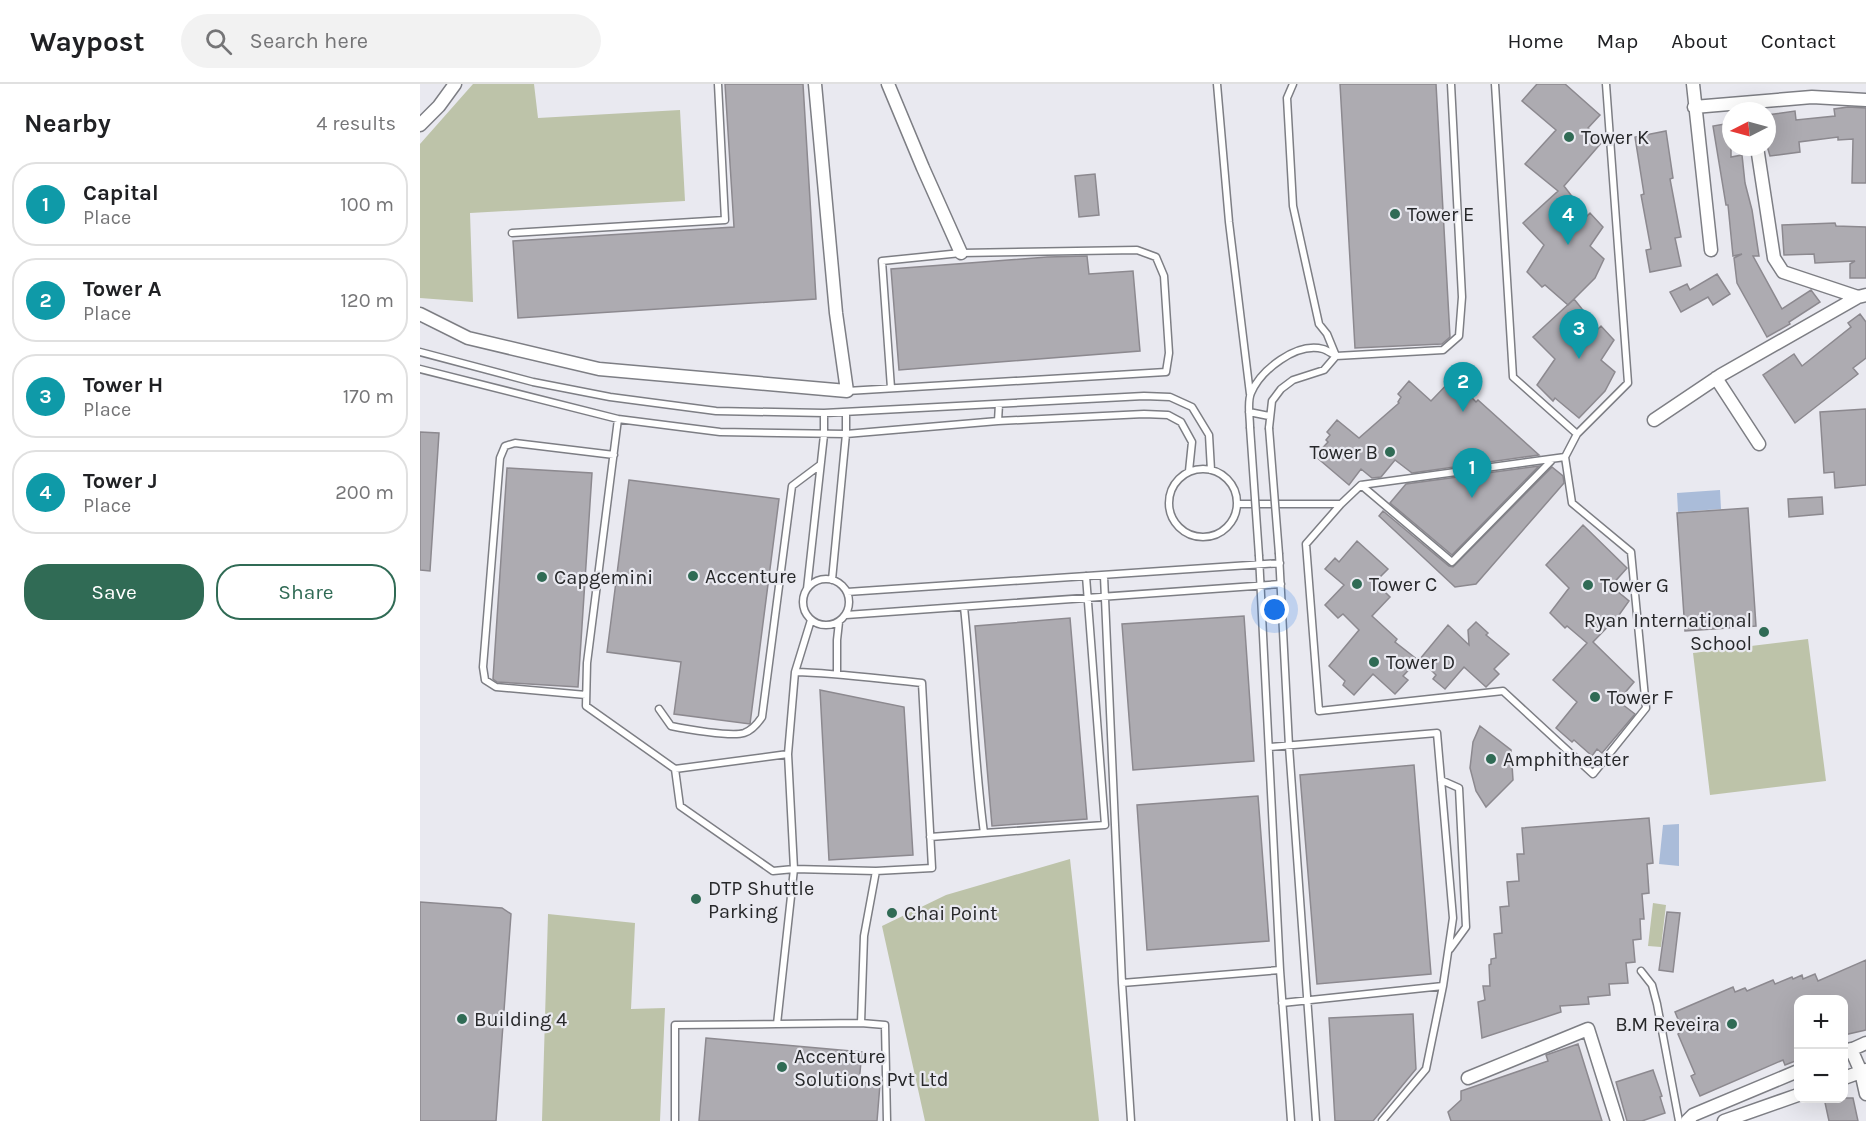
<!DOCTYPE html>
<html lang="en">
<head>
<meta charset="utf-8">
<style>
  :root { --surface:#fff; --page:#f2f2f2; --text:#202124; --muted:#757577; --line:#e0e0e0; --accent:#306b55 }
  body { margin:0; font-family:Karla,sans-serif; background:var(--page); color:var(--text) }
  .controls { position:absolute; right:18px; bottom:18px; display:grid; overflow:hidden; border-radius:12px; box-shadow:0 6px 24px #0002 }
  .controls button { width:54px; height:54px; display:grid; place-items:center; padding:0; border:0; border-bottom:2px solid var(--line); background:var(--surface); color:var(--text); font:30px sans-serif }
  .compass { position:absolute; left:1302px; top:18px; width:54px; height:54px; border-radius:50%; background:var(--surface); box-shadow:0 6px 24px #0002; rotate:264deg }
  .you { position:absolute; left:855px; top:526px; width:21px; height:21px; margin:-15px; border:4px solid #fff; border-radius:50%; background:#1a73e8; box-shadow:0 0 0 9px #1a73e833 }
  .badge { display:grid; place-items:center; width:39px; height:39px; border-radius:50%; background:var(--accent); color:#fff; font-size:20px; font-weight:700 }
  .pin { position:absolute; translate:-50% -50px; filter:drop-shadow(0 2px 3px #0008) }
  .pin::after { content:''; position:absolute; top:32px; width:21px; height:18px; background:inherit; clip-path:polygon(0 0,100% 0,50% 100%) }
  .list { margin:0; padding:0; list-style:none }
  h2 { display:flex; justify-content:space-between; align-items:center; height:78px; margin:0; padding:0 24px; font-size:26px }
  h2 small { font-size:20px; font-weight:400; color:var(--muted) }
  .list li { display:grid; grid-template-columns:39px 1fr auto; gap:18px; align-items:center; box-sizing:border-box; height:84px; margin:0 12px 12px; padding:0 12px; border:2px solid var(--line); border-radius:24px }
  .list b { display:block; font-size:22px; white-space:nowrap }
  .list p { margin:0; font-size:20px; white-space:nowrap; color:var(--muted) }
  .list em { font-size:20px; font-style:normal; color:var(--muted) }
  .actions { display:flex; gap:12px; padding:18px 24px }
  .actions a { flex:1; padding:14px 0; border:2px solid var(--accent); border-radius:24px; text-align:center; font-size:21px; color:var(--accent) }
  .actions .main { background:var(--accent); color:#fff }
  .icon { flex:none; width:33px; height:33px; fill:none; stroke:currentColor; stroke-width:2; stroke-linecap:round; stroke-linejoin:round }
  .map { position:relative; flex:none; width:1446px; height:1037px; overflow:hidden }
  header { display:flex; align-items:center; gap:36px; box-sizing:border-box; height:84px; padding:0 30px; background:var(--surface); border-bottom:2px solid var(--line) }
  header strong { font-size:28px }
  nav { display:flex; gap:33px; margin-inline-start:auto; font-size:21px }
  .search { width:420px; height:54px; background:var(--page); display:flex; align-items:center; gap:15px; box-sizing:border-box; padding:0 21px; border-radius:33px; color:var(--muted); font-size:22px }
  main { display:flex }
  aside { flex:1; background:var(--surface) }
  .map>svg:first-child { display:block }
  .green { fill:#bdc3a9 }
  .water { fill:#aabcd9 }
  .building { fill:#adabb1; stroke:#8c898f; stroke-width:1.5 }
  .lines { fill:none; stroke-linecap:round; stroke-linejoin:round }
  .lane-casing { stroke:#7d7e84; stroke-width:9 }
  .street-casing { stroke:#7d7e84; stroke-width:15 }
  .lane { stroke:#fff; stroke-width:6 }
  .street { stroke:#fff; stroke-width:12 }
  .lane-bridge-casing { stroke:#7d7e84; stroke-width:9; stroke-linecap:butt }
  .lane-bridge { stroke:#fff; stroke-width:6 }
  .poi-dot { fill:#306b55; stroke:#e9e9f0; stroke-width:2 }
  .labels { text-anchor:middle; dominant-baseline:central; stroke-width:4.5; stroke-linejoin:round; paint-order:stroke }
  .poi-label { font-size:20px; fill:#27282a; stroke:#e9e9f0; text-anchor:start }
</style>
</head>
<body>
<header>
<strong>Waypost</strong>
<div class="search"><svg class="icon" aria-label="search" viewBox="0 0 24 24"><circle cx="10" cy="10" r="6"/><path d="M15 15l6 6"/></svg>Search here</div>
<nav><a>Home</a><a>Map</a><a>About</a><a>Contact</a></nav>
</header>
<main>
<aside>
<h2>Nearby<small>4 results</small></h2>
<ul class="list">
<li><span class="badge" style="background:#0f9aa8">1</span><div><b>Capital</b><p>Place</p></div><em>100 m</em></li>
<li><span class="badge" style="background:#0f9aa8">2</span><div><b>Tower A</b><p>Place</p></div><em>120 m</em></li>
<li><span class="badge" style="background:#0f9aa8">3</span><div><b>Tower H</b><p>Place</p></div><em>170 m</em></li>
<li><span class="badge" style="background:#0f9aa8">4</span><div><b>Tower J</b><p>Place</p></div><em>200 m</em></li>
</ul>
<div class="actions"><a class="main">Save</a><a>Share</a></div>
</aside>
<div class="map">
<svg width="1446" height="1037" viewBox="0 0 1446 1037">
  <rect width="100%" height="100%" fill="#e9e9f0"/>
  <path class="green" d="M 53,0 L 114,0 L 118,34 L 260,26 L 265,117 L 50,129 L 53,218 L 0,214 L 0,60 Z
    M 1388,555 L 1406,697 L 1290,711 L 1273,569 Z
    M 650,775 L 679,1037 L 505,1037 L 462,842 L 526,811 Z
    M 1233,819 L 1246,821 L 1241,863 L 1228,862 Z
    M 128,830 L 215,839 L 211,925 L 245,924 L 240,1037 L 122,1037 Z"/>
  <path class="water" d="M 1300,406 L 1301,425 L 1258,428 L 1257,409 Z
    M 1259,740 L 1259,782 L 1239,780 L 1243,741 Z"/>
  <path class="building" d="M 305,0 L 383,0 L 396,215 L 98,234 L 93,157 L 314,143 Z
    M 920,0 L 1016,0 L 1030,253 L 1022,260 L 935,264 Z
    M 1117,0 L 1145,0 L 1180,31 L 1168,44 L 1182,58 L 1144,102 L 1167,132 L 1170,129 L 1183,143 L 1170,162 L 1184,175 L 1175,194 L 1148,221 L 1125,201 L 1122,203 L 1107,188 L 1124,161 L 1103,139 L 1138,107 L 1105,80 L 1136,46 L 1102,17 Z
    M 1428,23 L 1446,24 L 1446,99 L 1432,99 L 1433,55 L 1418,56 L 1418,53 L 1379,58 L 1380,68 L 1350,72 L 1347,62 L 1347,31 L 1375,27 L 1376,36 L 1415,32 L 1414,25 Z
    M 1311,39 L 1311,73 L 1322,71 L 1325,99 L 1332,126 L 1339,172 L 1333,172 L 1362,225 L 1391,206 L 1400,218 L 1369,238 L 1370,240 L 1347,253 L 1317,199 L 1314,174 L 1322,170 L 1313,172 L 1308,121 L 1306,121 L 1293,42 Z
    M 1246,47 L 1253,94 L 1250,95 L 1261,153 L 1255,154 L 1261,182 L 1230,188 L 1226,166 L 1231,165 L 1221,111 L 1224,110 L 1215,53 Z
    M 675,90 L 679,131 L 659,133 L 655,92 Z
    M 1415,139 L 1416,142 L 1446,143 L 1446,194 L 1430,194 L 1430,180 L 1435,177 L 1395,179 L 1394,170 L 1364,171 L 1362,141 Z
    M 667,172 L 669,190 L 713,187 L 720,267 L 479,286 L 471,185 L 627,173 Z
    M 1297,190 L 1310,210 L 1293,221 L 1288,213 L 1261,228 L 1250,208 L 1267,200 L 1270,206 Z
    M 1154,215 L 1178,245 L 1181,242 L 1194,256 L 1181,276 L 1195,288 L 1185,307 L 1159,334 L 1135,314 L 1133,317 L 1117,301 L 1135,275 L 1113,253 Z
    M 1440,230 L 1446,238 L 1446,274 L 1433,284 L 1438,290 L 1375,339 L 1343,291 L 1374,270 L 1382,282 L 1431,243 L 1428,239 Z
    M 1033,294 L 1056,318 L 1058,316 L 1119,371 L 992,389 L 975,376 L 961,393 L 952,394 L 941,385 L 929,401 L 895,372 L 908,358 L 906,356 L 910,351 L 907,348 L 917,336 L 939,354 L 979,319 L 978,318 L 981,313 L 978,310 L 989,297 L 1011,317 Z
    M 1446,325 L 1446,401 L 1415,404 L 1414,388 L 1404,389 L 1400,328 Z
    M 0,348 L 19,349 L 10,487 L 0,486 Z
    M 1119,382 L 1032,471 L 970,419 L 986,400 Z
    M 1132,383 L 1143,392 L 1144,399 L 1056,500 L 1035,503 L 959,432 L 963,427 L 1029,482 L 1033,483 Z
    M 87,384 L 172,389 L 158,603 L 77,598 L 73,595 Z
    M 209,396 L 359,415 L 330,640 L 254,630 L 261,578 L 187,568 Z
    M 1402,413 L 1403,430 L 1369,433 L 1368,415 Z
    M 1328,424 L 1336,542 L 1265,547 L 1257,429 Z
    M 1163,441 L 1207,484 L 1191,502 L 1209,517 L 1199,531 L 1173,558 L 1214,598 L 1198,617 L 1215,630 L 1182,669 L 1177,665 L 1172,672 L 1154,656 L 1152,658 L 1136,644 L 1157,618 L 1133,596 L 1167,559 L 1147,542 L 1145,544 L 1130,529 L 1149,504 L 1126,481 Z
    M 937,457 L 968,485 L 955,498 L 970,513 L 952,532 L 977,555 L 975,558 L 998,576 L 983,592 L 988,596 L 975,610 L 953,590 L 934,611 L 923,601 L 925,597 L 909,582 L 939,546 L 923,530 L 918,534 L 905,521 L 924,501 L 905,485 L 915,474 L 919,478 Z
    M 824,532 L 834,677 L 713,686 L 702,540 Z
    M 650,534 L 667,735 L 572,742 L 555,542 Z
    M 1056,538 L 1068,549 L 1066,551 L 1089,570 L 1074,585 L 1079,590 L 1066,603 L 1044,583 L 1025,605 L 1013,595 L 1016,591 L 1000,575 L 1028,541 L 1049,561 L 1048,546 Z
    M 400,606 L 484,623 L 493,771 L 409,776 Z
    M 1060,642 L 1091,666 L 1093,696 L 1066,723 L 1056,707 L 1050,684 L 1053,658 Z
    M 994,681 L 1011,890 L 897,900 L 880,691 Z
    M 838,712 L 849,857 L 727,866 L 717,721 Z
    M 1229,734 L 1233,779 L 1227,780 L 1229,809 L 1222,810 L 1224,835 L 1220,835 L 1221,855 L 1213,856 L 1215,878 L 1206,879 L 1208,899 L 1189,900 L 1190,911 L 1168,913 L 1169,920 L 1140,922 L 1141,928 L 1062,954 L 1058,918 L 1065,916 L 1063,902 L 1070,902 L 1069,881 L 1071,880 L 1071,875 L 1076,874 L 1074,850 L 1082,849 L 1080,823 L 1089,822 L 1087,798 L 1099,797 L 1097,770 L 1104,770 L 1102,744 Z
    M 0,818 L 82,824 L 91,830 L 76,1037 L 0,1037 Z
    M 1247,828 L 1260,829 L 1253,888 L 1239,886 Z
    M 1446,876 L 1446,946 L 1424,951 L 1424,915 L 1378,915 L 1378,976 L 1365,981 L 1363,976 L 1280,1012 L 1271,992 L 1275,990 L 1258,950 L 1263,947 L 1255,928 L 1313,903 L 1315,908 L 1325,904 L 1327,907 L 1353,896 L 1355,900 L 1372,893 L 1373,895 L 1382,891 L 1383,895 L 1395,890 L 1398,897 Z
    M 993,930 L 996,985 L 953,1037 L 915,1037 L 909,934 Z
    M 286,954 L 442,968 L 439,998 L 460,1000 L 457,1037 L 279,1037 Z
    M 1158,960 L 1182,1037 L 1031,1037 L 1028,1028 L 1041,1016 L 1041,1007 L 1128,977 L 1126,971 Z
    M 1233,986 L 1242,1012 L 1240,1013 L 1245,1029 L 1222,1037 L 1207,1037 L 1196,998 Z
    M 1404,1014 L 1433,1014 L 1438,1037 L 1409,1037 Z"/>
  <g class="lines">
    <defs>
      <path id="lane" d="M 797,0 L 809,138 L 830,310
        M 873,0 L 867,14 L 873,122 L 899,240 L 907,250 L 916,272
        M 1075,0 L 1093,293 L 1157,350
        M 92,149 L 305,136 L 298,0
        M 0,268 L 113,298 L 190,313 L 296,327 L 404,329 L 724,312 L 750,313 L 772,323 L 789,351 L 791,386
        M 0,285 L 198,335 L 300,348 L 426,350 L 578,337 L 724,330 L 748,331 L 761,338 L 772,358 L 769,387
        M 427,307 L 746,288 L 749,269 L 744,192 L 736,173 L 717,166 L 541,169 L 462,177 L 471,304
        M 829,328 L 849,332
        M 198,335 L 167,579 L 166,622 L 255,685 L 368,670
        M 578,337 L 579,320
        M 830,343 C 830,333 827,318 831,309 C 841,286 876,258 903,265 C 907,266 912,270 916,272 L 1023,266 L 1039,252 L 1042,213 L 1031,0
        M 849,344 L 852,317 L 861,305 L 873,296 L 904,286 L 916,272
        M 1145,373 L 941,401 L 921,420 L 886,460 L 899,627 L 1083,607 L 1173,690 L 1226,624 L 1211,468 L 1152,419 L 1145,373 L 1157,350 L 1208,299 L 1186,0
        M749 419a34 34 0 1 1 68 0a34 34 0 1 1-68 0Z
        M 941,401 L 1032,478 L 1131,377
        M 817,420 L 921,420
        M 859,470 L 869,662 L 896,1037
        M 839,472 L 860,886 L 871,1037
        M 684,492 L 702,899 L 711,1037
        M383 518a23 23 0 1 1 46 0a23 23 0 1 1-46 0Z
        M 412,496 L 426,350 L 426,328
        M 387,505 L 404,351 L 404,329
        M 427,508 L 860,479
        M 544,523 C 552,598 554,674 564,749 L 685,741 L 666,492
        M 426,531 L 861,500
        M 375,588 C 417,589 459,595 502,599 L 512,784 L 456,787 L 444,852 L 441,939 L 465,941 L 467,1037
        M 417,589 L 417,556 L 419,538
        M 166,611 L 76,603 L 65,596 L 63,583 L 80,374 L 85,362 L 95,359 L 194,371
        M 239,625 L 251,642 C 265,645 311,653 324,649 C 333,646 338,639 342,633 L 372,402 L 400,381
        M 849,663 L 1017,649 L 1033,834 L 1023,902 L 862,919
        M 255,685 L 260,722 L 353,787 L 374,785 L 456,787
        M 1021,696 L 1039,704 L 1046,843 L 1030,865
        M 510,753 L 564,749
        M 1221,887 L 1232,901 L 1237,920 L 1259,1037
        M 702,899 L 860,886
        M 357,940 L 441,939
        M 255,1037 L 255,941 L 357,940 L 374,785 L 368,670 L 375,588 L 391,536
        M 962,1037 L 1006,985 L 1023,902"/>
      <path id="street" d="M 468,0 L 503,84 L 541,169
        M 1273,0 L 1291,166
        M 1274,23 L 1392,13 L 1446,16
        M 0,41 L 19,22 L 35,0
        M 1337,63 L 1354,174 L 1363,188 L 1438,213
        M 0,230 L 48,254 L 179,285 L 427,307 L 416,229 L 395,0
        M 1296,294 L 1339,360
        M 1234,336 L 1301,291 L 1438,213 L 1446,211
        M 1431,965 L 1441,988 L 1446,1010
        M 1424,969 L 1446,959
        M 1048,994 L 1168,945 L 1197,1037
        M 1424,994 L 1446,986
        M 1267,1037 L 1273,1031 L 1378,987
        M 1304,1037 L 1378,1011"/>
    </defs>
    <use href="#lane" class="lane-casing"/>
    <use href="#street" class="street-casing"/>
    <use href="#lane" class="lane"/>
    <use href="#street" class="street"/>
    <defs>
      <path id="lane-bridge" d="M 830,343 L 839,472
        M 849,344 L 859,470"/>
    </defs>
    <use href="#lane-bridge" class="lane-bridge-casing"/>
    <use href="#lane-bridge" class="lane-bridge"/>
  </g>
  <g class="poi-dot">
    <circle cx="1149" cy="53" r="6"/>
    <circle cx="975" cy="130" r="6"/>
    <circle cx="970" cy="368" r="6"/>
    <circle cx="273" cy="492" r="6"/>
    <circle cx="122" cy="493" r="6"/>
    <circle cx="937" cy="500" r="6"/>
    <circle cx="1168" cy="501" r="6"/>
    <circle cx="1344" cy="548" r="6"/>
    <circle cx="954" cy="578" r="6"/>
    <circle cx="1175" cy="613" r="6"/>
    <circle cx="1071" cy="675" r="6"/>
    <circle cx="276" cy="815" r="6"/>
    <circle cx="472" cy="829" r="6"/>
    <circle cx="42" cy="935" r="6"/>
    <circle cx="1312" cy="940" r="6"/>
    <circle cx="362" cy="983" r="6"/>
  </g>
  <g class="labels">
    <g class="poi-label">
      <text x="1161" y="53">Tower K</text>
      <text x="987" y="130">Tower E</text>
      <text x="958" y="368" text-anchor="end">Tower B</text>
      <text x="285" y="492">Accenture</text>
      <text x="134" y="493">Capgemini</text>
      <text x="949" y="500">Tower C</text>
      <text x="1180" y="501">Tower G</text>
      <text x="1332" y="536" text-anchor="end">Ryan International<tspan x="1332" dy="23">School</tspan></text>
      <text x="966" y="578">Tower D</text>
      <text x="1187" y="613">Tower F</text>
      <text x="1083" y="675">Amphitheater</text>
      <text x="288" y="804">DTP Shuttle<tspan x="288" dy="23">Parking</tspan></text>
      <text x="484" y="829">Chai Point</text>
      <text x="54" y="935">Building 4</text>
      <text x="1300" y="940" text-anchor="end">B.M Reveira</text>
      <text x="374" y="972">Accenture<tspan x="374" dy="23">Solutions Pvt Ltd</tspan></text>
    </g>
  </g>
</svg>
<div class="controls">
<button>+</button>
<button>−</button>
</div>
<svg class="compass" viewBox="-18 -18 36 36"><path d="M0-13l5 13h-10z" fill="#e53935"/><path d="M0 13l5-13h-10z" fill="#757577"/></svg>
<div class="you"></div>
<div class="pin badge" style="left:1052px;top:414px;background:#0f9aa8">1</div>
<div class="pin badge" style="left:1043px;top:328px;background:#0f9aa8">2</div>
<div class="pin badge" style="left:1159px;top:275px;background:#0f9aa8">3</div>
<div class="pin badge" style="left:1148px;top:161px;background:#0f9aa8">4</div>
</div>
</main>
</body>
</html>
